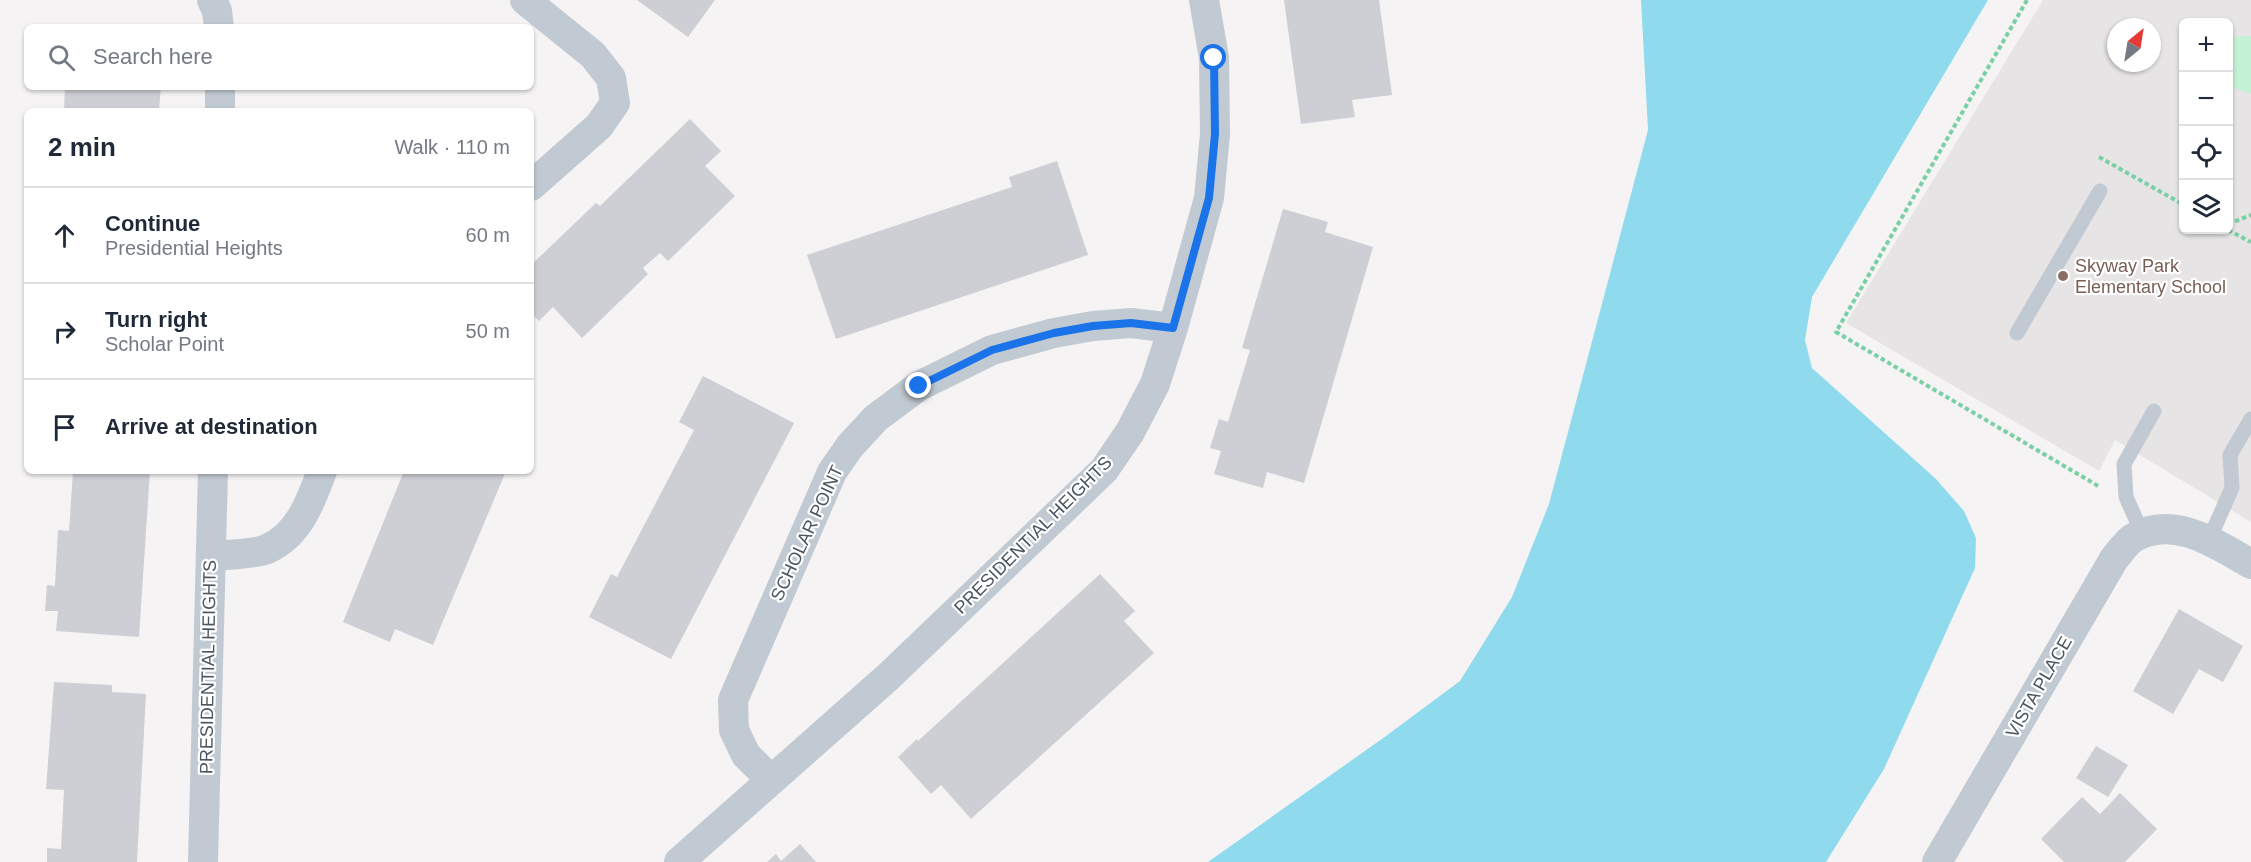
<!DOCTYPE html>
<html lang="en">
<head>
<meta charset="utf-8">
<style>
  :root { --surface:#fff; --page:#f2f2f3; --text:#1f2937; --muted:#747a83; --line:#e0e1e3 }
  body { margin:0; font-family:Arial,sans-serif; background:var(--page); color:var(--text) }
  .controls { position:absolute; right:18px; top:18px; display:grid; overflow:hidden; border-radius:9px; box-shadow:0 2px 4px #0004 }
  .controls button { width:54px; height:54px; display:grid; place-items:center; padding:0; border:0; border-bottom:2px solid var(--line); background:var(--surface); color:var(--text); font:30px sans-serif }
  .compass { position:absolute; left:2107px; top:18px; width:54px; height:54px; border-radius:50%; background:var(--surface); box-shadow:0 2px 4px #0004; rotate:30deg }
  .stop { position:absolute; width:18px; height:18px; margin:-14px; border:4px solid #1a73e8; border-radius:50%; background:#fff }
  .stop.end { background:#1a73e8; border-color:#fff; box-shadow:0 2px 6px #0008 }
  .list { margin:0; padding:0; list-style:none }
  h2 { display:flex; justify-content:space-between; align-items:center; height:78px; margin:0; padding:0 24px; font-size:26px }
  h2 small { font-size:20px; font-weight:400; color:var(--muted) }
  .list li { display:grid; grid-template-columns:39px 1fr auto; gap:18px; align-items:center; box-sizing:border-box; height:96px; padding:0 24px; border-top:2px solid var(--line) }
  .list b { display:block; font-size:22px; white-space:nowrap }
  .list p { margin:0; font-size:20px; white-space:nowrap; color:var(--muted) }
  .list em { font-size:20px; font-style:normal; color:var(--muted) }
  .icon { flex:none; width:33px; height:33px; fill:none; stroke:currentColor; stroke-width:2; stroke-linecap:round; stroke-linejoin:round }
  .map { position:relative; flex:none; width:2251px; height:862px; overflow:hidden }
  .search { position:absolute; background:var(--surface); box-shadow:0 2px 4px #0004; left:24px; top:24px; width:510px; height:66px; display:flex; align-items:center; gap:15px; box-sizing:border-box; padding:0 21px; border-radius:9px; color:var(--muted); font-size:22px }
  .panel { position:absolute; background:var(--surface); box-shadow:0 2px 4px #0004; left:24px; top:108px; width:510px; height:366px; border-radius:9px }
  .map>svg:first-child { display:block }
  .education { fill:#e6e4e5; fill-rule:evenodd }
  .green { fill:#c3f1d5 }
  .water { fill:#90daee }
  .building { fill:#cdcfd5 }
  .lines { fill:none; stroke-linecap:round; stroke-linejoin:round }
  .path { stroke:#7ad0a6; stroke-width:4; stroke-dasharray:4.5 3; stroke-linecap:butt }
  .lane { stroke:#c1cad2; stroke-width:15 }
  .street { stroke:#c1cad2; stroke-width:30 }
  .route { stroke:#1a73e8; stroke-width:8 }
  .education-dot { fill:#8d6e63; stroke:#fff; stroke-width:2 }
  .labels { text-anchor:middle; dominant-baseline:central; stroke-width:4.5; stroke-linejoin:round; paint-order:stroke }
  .education-label { font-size:18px; fill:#785e54; stroke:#fff; text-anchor:start }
  .street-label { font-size:18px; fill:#4a5661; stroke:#fff }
</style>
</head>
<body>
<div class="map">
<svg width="2251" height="862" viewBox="0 0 2251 862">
  <rect width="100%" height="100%" fill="#f5f3f3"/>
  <path class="education" d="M 2043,0 L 2251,0 L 2251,522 L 2115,440 L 2099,471 L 1846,323 ZM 2184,22 L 2228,22 L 2228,230 L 2184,230 ZM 2116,27 L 2152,27 L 2152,63 L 2116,63 Z"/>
  <path class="green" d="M 2251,36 L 2251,94 L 2229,86 L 2228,37 Z"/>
  <path class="water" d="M 1641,0 L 1988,0 L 1812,297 L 1805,340 L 1812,368 L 1936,479 L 1964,511 L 1976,538 L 1975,568 L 1884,769 L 1826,862 L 1208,862 L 1386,736 L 1460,681 L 1512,597 L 1549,504 L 1648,130 Z"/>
  <path class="building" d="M 637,0 L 715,0 L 688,37 Z
    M 1284,0 L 1379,0 L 1392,95 L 1352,100 L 1355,117 L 1301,124 Z
    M 65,87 L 161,87 L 159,111 L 64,111 Z
    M 690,119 L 721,151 L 705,166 L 735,196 L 668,261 L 660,253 L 643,268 L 648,274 L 582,338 L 553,307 L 539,321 L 531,313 L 531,265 L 596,203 L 600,206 Z
    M 1057,161 L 1088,255 L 836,339 L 807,255 L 1012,187 L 1009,177 Z
    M 1283,209 L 1328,222 L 1325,232 L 1373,247 L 1304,483 L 1267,472 L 1263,488 L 1214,474 L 1221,451 L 1210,448 L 1219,419 L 1228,422 L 1250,350 L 1242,348 Z
    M 703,376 L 794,423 L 671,659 L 589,617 L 611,574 L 617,577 L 694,430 L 679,422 Z
    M 73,471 L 150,471 L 139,637 L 56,631 L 58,611 L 45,611 L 47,585 L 55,586 L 58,530 L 69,531 Z
    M 404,471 L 506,471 L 433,645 L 395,629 L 390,642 L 343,622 Z
    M 1100,574 L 1135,611 L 1124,621 L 1154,653 L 971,819 L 941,785 L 931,794 L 898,757 L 917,739 L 918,741 Z
    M 2179,609 L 2243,646 L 2223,682 L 2199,669 L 2173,714 L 2133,691 Z
    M 54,682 L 112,685 L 112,692 L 146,694 L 137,862 L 47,862 L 47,848 L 61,849 L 64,790 L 46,789 Z
    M 2096,746 L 2128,765 L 2108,797 L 2076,778 Z
    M 2120,793 L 2157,829 L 2125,862 L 2064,862 L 2041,839 L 2082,797 L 2100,814 Z
    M 800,844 L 816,862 L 767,862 L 776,854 L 781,861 Z"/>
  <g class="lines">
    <path class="path" d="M 2027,0 L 1836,332 L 2100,487
      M 2099,157 L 2184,205
      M 2228,224 L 2251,215
      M 2228,230 L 2251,242"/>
    <path class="lane" d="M 2017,333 L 2100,191
      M 2143,535 L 2126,497 L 2124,464 L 2154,411
      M 2209,540 L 2232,488 L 2230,455 L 2251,419"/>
    <path class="street" d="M 212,0 L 217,11 L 219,27
      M 525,0 L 593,55 L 611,78 L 615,103 L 599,126 L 531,186
      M 220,111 L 220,87
      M 211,556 C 225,555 256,554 267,549 C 299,535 311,501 322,471
      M 770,779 L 746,755 L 734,730 L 733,700 L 832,472 L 850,446 L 876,418 L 919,386 L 992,350 L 1054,333 L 1093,326 L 1131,323 L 1173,328
      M 203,862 L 213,471
      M 679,862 L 888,677 L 1104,470 L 1130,432 L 1155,384 L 1173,328 L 1209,198 L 1215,134 L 1214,58 L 1204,0
      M 1937,862 L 2114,559 C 2119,553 2126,543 2133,538 C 2173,514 2216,544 2251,564"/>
  </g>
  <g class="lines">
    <path class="route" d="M 919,386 L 992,350 L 1054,333 L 1093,326 L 1131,323 L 1173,328 L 1209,198 L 1215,134 L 1214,58"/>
  </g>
  <circle class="education-dot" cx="2063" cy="276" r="6"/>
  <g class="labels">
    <g class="education-label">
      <text x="2075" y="266">Skyway Park<tspan x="2075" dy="21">Elementary School</tspan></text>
    </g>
    <g class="street-label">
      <text transform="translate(807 533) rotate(-65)">SCHOLAR POINT</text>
      <text transform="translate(1033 535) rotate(-45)">PRESIDENTIAL HEIGHTS</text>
      <text transform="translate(208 667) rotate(-89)">PRESIDENTIAL HEIGHTS</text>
      <text transform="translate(2039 687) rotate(-60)">VISTA PLACE</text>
    </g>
  </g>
</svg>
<div class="controls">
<button>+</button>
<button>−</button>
<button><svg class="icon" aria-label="locate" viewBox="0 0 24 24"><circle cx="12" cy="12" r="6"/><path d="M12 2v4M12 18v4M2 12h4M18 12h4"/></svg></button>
<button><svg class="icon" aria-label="layers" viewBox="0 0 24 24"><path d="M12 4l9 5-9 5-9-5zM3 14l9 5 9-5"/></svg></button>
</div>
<svg class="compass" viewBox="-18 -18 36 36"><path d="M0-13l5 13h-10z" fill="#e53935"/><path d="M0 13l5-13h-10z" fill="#747a83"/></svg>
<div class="stop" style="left:1214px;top:58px"></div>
<div class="stop end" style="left:919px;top:386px"></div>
<div class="search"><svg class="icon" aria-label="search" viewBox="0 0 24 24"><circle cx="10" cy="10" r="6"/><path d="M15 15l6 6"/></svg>Search here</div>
<section class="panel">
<h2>2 min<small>Walk · 110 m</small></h2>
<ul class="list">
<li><svg class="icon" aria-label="ahead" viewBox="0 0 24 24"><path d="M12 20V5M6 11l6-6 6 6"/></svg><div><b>Continue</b><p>Presidential Heights</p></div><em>60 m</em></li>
<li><svg class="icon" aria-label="right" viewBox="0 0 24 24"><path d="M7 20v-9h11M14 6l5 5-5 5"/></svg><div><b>Turn right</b><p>Scholar Point</p></div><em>50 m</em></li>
<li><svg class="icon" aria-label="arrive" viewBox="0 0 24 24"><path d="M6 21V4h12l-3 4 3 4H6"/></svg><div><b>Arrive at destination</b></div></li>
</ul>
</section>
</div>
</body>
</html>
